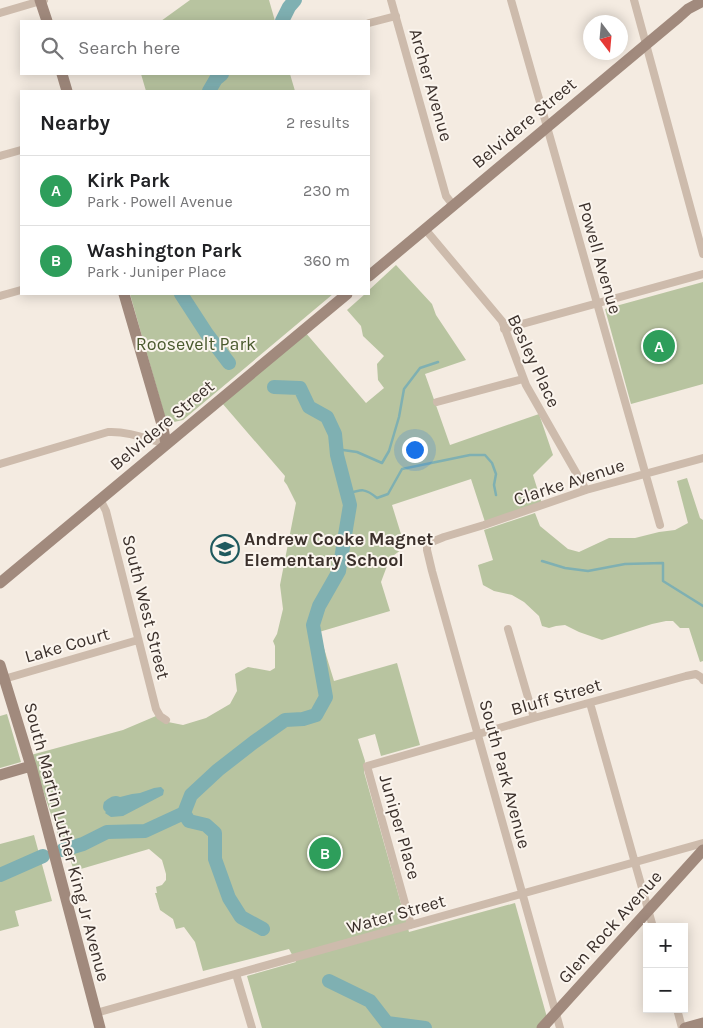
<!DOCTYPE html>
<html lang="en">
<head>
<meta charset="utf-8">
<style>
  :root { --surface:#fff; --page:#f2f2f2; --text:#202124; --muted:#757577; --line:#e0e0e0; --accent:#1a73e8 }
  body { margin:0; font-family:Karla,sans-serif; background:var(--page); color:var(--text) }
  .controls { position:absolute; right:15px; bottom:15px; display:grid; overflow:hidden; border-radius:0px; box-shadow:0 2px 12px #0003 }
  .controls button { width:45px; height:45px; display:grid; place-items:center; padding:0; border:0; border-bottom:1px solid var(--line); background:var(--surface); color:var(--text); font:25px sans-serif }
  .compass { position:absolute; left:583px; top:15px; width:45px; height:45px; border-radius:50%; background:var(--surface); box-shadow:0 2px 12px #0003; rotate:164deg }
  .you { position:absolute; left:414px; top:449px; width:18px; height:18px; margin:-12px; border:4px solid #fff; border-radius:50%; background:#1a73e8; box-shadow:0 0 0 8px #1a73e833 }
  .badge { display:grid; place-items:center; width:32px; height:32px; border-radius:50%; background:var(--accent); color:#fff; font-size:16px; font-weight:700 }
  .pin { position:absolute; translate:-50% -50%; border:2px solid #fff; box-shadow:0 1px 5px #0006 }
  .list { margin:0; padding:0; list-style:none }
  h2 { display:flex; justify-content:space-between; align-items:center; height:65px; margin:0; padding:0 20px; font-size:21px }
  h2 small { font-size:16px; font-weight:400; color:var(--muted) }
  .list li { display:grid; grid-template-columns:32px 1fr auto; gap:15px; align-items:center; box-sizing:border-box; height:70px; padding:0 20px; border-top:1px solid var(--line) }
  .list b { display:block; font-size:19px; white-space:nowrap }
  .list p { margin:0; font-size:16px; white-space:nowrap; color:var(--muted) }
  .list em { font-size:16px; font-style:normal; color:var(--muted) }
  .icon { flex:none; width:28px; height:28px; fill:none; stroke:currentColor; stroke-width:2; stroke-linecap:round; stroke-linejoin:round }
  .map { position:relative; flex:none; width:703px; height:1028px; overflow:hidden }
  .search { position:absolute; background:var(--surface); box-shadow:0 2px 12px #0003; left:20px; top:20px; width:350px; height:55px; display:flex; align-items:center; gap:12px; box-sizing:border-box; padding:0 18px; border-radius:0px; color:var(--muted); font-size:19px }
  .panel { position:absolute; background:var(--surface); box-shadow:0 2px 12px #0003; left:20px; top:90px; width:350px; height:205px; border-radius:0px }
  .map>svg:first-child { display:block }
  .green { fill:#b8c4a0 }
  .water { fill:#7fb0b2 }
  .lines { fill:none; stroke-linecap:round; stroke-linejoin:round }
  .stream { stroke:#7fb0b2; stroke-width:2.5 }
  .river { stroke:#7fb0b2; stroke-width:14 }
  .street { stroke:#cdbbac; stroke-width:8 }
  .secondary { stroke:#a18a7d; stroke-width:11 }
  .labels { text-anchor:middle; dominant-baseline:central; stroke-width:4; stroke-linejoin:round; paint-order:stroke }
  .street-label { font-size:18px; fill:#3b302b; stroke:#fbf5ee }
  .park-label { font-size:18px; fill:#4a5a2e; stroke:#fbf5ee }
  .poi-label { font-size:18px; font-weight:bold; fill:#3b302b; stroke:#fbf5ee; text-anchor:start }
</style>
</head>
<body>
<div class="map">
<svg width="703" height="1028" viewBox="0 0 703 1028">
  <rect width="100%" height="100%" fill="#f4ebe1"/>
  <path class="green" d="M 190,0 L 269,0 L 275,21 L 161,21 Z
    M 141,74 L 290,74 L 295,91 L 146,91 Z
    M 396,265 L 432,304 L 436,315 L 466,360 L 425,374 L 450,445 L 539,414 L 553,455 L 533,475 L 542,504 L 485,522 L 471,479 L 392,505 L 405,547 L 390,558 L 381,582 L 390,611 L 319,632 L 334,681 L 397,663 L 420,745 L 381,756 L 375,734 L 358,739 L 365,761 L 364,772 L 409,932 L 515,903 L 550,1028 L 262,1028 L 247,976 L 296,962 L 289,949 L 203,971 L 195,942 L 184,927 L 176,929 L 173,919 L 160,910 L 155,893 L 157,893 L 156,887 L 162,885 L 166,880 L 166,874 L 162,860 L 149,849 L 74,871 L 70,859 L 63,850 L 31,755 L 123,730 L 156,716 L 168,722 L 183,725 L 206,718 L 230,704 L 237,691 L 235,674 L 248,667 L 270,671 L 275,668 L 275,646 L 273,641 L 277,634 L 283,609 L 280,585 L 296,503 L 287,485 L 284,481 L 285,476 L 222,403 L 305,332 L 366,403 L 384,388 L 378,380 L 377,364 L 384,356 L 363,336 L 361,326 L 347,310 L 365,294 L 369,294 L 369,290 Z
    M 703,282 L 703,384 L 631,404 L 605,309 Z
    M 130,294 L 333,294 L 183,420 L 174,422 L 165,417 Z
    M 687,478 L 700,518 L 703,520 L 703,661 L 700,662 L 689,628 L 680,628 L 673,621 L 666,621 L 652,624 L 602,640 L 579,632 L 565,625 L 556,626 L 549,628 L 542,626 L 539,616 L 524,602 L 512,595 L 494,591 L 483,585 L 478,565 L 493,560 L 484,530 L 535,513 L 540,526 L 568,549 L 579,552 L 609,538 L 635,538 L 659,532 L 675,530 L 688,523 L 677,481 Z
    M 7,714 L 21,762 L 0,768 L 0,716 Z
    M 34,835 L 52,901 L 15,911 L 19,926 L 0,931 L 0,844 Z"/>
  <path class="water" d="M 161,787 L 164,790 L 163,795 L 123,816 L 111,817 L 105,813 L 106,812 C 102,809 103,806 104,802 C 109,798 114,794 120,797 L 132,794 L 140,793 L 154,788 Z"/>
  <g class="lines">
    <path class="stream" d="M 336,449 L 357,452 L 382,463 L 389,451 L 399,417 L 404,389 L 420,368 L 438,362
      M 347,494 C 362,489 365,488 377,498 L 388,494 L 402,469 L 470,455 L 485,455 L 492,463 L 496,474 L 494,485 L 496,495
      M 542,561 L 565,568 L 588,571 L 625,564 L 663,563 L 663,581 L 703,606"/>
    <path class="river" d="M 282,21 L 289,7 L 295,0
      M 209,91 L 216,79 L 222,74
      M 181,294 L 207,334 L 229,363
      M 184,813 L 189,821 L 206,825 L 215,833 L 215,859 L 229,898 L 241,917 L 263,929
      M 63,850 L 83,844 L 107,832 L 145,831 L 184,813 L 191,795 L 218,770 L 254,742 L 285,720 L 303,719 L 316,715 L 326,697 L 313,625 L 319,606 L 339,571 L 350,505 L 337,455 L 335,434 L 327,417 L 309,407 L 300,388 L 274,387
      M 0,875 L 43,856
      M 329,981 L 370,1001 L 387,1023 L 425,1028"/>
    <path class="street" d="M 391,0 L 446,196 L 453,205
      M 511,0 L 660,525
      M 634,0 L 703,254
      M 0,13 L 44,0
      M 369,23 L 396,16
      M 0,156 L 21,150
      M 425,229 L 502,321 L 526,385 L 586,490
      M 0,296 L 21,290
      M 504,329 L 703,274
      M 437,402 L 523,379
      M 0,464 L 108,432 C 128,431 147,439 166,444
      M 100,499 L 106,511 L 156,709 L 160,716 L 166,720
      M 508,629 L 534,718
      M 4,679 L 138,640
      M 590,703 L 653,927
      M 411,925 L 367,766 L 534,718 L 686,676 L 696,674 L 702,678 L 703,680
      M 236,974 L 252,1028
      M 677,1009 L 682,1028
      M 96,1013 L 703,843
      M 560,1028 L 432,571 L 427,550 L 427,545 L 434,541 L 444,537 L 484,525 L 586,490 L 703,458"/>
    <path class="secondary" d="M 40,0 L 47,21
      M 62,74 L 67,91
      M 369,276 L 679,17 L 688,9 L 703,1
      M 124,294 L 163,428 L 166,444
      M 0,583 L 347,294
      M 0,665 L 31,766 L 100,1028
      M 0,775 L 31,766
      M 542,1028 L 703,850
      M 685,1028 L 703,1023"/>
  </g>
  <defs>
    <symbol id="school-ring" viewBox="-11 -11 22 22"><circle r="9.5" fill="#fbf5ee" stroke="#1f5a5e" stroke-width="1.5"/><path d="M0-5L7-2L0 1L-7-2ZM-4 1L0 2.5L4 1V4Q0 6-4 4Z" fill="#1f5a5e"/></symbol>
  </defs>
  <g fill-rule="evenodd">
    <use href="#school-ring" x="209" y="533" width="32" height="32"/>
  </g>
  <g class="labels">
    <g class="street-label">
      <text transform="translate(431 85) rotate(74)">Archer Avenue</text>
      <text transform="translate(524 123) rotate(-40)">Belvidere Street</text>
      <text transform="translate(600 258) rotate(74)">Powell Avenue</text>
      <text transform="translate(534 361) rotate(65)">Besley Place</text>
      <text transform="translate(162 425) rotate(-40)">Belvidere Street</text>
      <text transform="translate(569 482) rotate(-18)">Clarke Avenue</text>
      <text transform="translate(146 607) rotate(76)">South West Street</text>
      <text transform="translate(67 645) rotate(-16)">Lake Court</text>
      <text transform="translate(556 697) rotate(-16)">Bluff Street</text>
      <text transform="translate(505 774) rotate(75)">South Park Avenue</text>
      <text transform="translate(400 827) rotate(74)">Juniper Place</text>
      <text transform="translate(67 842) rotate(75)">South Martin Luther King Jr Avenue</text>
      <text transform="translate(396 914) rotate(-16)">Water Street</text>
      <text transform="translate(610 927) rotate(-48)">Glen Rock Avenue</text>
    </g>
    <g class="park-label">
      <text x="196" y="344">Roosevelt Park</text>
    </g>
    <g class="poi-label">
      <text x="244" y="539">Andrew Cooke Magnet<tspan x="244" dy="21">Elementary School</tspan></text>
    </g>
  </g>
</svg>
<div class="controls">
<button>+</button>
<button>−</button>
</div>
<svg class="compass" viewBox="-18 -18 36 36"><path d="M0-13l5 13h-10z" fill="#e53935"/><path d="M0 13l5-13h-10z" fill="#757577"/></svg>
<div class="you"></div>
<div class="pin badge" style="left:659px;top:346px;background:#2e9e5b">A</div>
<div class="pin badge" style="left:325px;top:853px;background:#2e9e5b">B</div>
<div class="search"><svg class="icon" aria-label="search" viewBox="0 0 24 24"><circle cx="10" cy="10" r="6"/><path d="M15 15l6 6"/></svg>Search here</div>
<section class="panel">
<h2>Nearby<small>2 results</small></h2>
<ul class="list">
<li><span class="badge" style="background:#2e9e5b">A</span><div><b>Kirk Park</b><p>Park · Powell Avenue</p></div><em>230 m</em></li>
<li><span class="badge" style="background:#2e9e5b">B</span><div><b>Washington Park</b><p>Park · Juniper Place</p></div><em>360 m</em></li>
</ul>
</section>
</div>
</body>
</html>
